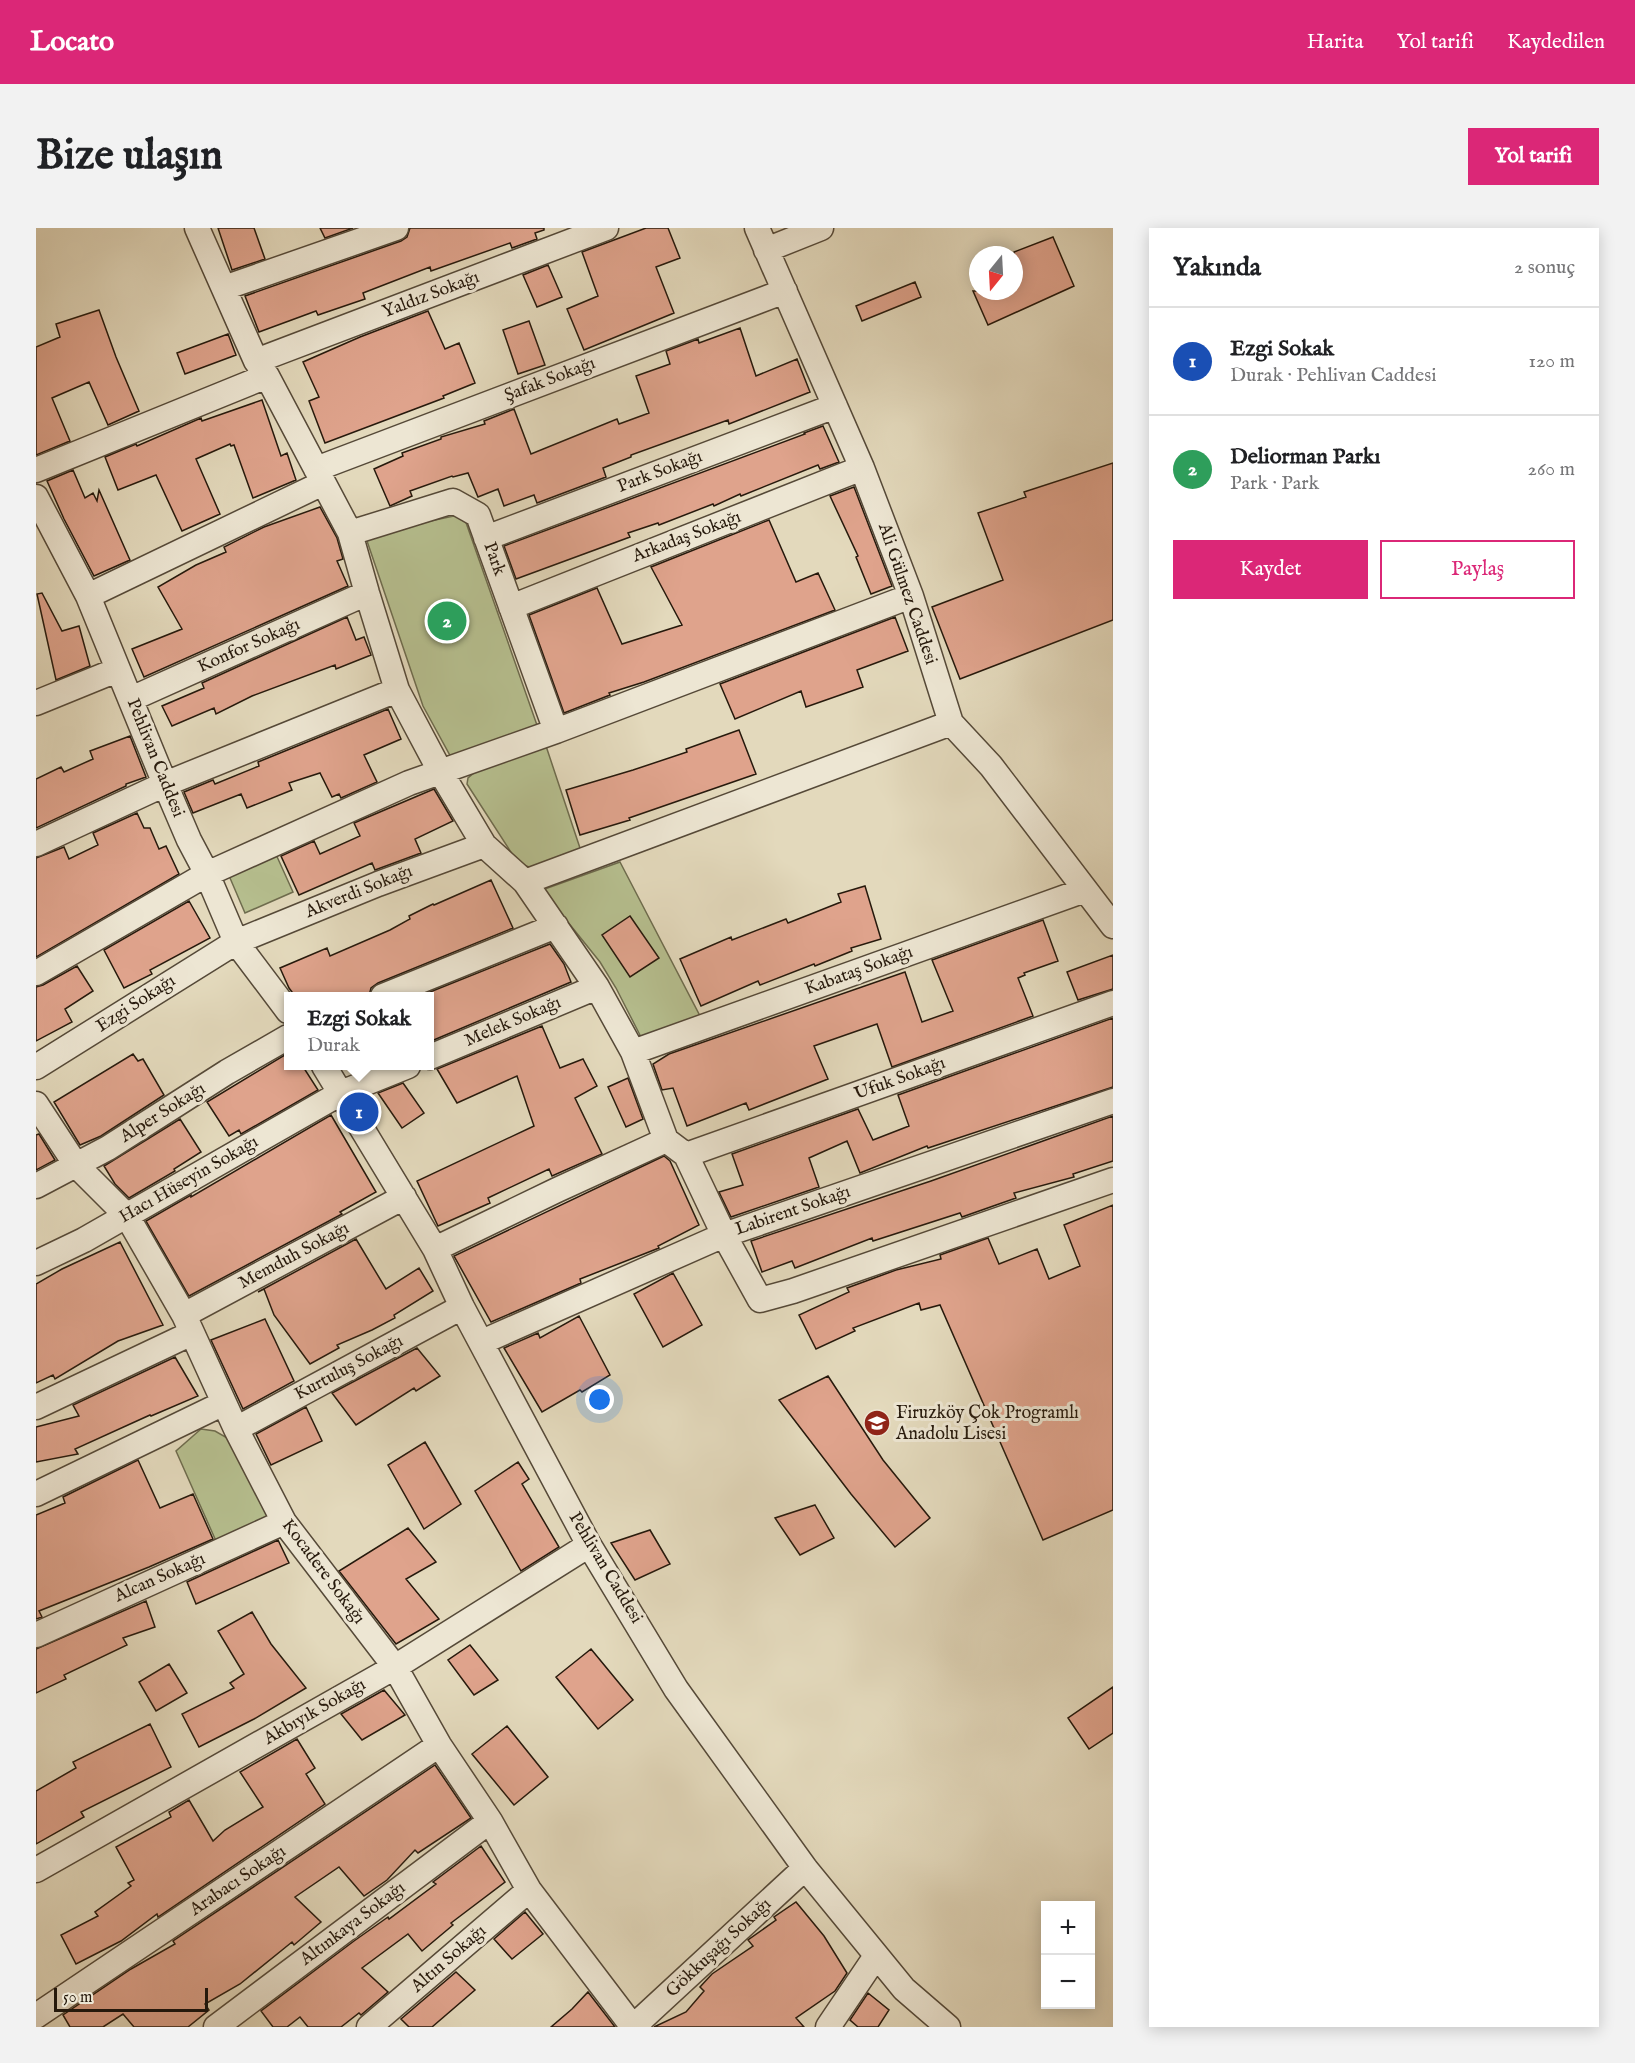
<!DOCTYPE html>
<html lang="tr">
<head>
<meta charset="utf-8">
<style>
  :root { --surface:#fff; --page:#f2f2f2; --text:#202124; --muted:#757577; --line:#e0e0e0; --accent:#db2777 }
  body { margin:0; font-family:"IM FELL English",serif; background:var(--page); color:var(--text) }
  .controls { position:absolute; right:18px; bottom:18px; display:grid; overflow:hidden; border-radius:0px; box-shadow:0 3px 15px #0003 }
  .controls button { width:54px; height:54px; display:grid; place-items:center; padding:0; border:0; border-bottom:2px solid var(--line); background:var(--surface); color:var(--text); font:30px sans-serif }
  .compass { position:absolute; left:933px; top:18px; width:54px; height:54px; border-radius:50%; background:var(--surface); box-shadow:0 3px 15px #0003; rotate:198deg }
  .scale { position:absolute; left:18px; bottom:15px; width:154px; box-sizing:border-box; padding-left:6px; border:3px solid #26190c; border-top:0; font-size:16px; line-height:21px; white-space:nowrap; color:#26190c; -webkit-text-stroke:4px #ede6d3; paint-order:stroke }
  .you { position:absolute; left:564px; top:1172px; width:21px; height:21px; margin:-15px; border:4px solid #fff; border-radius:50%; background:#1a73e8; box-shadow:0 0 0 9px #1a73e833 }
  .badge { display:grid; place-items:center; width:39px; height:39px; border-radius:50%; background:var(--accent); color:#fff; font-size:20px; font-weight:700 }
  .pin { position:absolute; translate:-50% -50%; border:3px solid #fff; box-shadow:0 2px 6px #0006 }
  .popup { position:absolute; left:248px; top:764px; width:150px; height:78px; box-sizing:border-box; display:grid; place-content:center; border-radius:0px; background:var(--surface); filter:drop-shadow(0 2px 4px #0005); font-size:20px; white-space:nowrap; color:var(--muted) }
  .popup b { font-size:22px; color:var(--text) }
  .popup::after { content:''; position:absolute; left:50%; top:100%; margin-left:-12px; border:12px solid transparent; border-top-color:var(--surface) }
  .list { margin:0; padding:0; list-style:none }
  h2 { display:flex; justify-content:space-between; align-items:center; height:78px; margin:0; padding:0 24px; font-size:26px }
  h2 small { font-size:20px; font-weight:400; color:var(--muted) }
  .list li { display:grid; grid-template-columns:39px 1fr auto; gap:18px; align-items:center; box-sizing:border-box; height:108px; padding:0 24px; border-top:2px solid var(--line) }
  .list b { display:block; font-size:22px; white-space:nowrap }
  .list p { margin:0; font-size:20px; white-space:nowrap; color:var(--muted) }
  .list em { font-size:20px; font-style:normal; color:var(--muted) }
  .actions { display:flex; gap:12px; padding:18px 24px }
  .actions a { flex:1; padding:14px 0; border:2px solid var(--accent); border-radius:0px; text-align:center; font-size:21px; color:var(--accent) }
  .actions .main { background:var(--accent); color:#fff }
  .map { position:relative; flex:none; width:1077px; height:1799px; overflow:hidden; border-radius:0px }
  header { display:flex; align-items:center; gap:36px; box-sizing:border-box; height:84px; padding:0 30px; background:var(--accent); color:#fff }
  header strong { font-size:28px }
  nav { display:flex; gap:33px; margin-inline-start:auto; font-size:21px }
  .intro { display:flex; align-items:center; justify-content:space-between; box-sizing:border-box; height:144px; padding:0 36px }
  h1 { margin:0; font-size:42px }
  .button { padding:15px 27px; border-radius:0px; background:var(--accent); color:#fff; font-size:21px; font-weight:700 }
  main { display:flex; gap:36px; padding:0 36px }
  aside { flex:1; background:var(--surface); border-radius:0px; box-shadow:0 3px 15px #0003 }
  .map>svg:first-child { display:block }
  .green { fill:#b6bf8f; stroke:#6e6c4e; stroke-width:1.5 }
  .building { fill:#dfa38c; stroke:#26190c; stroke-width:1.5 }
  .lines { fill:none; stroke-linecap:round; stroke-linejoin:round }
  .minor-casing { stroke:#554938; stroke-width:27 }
  .minor { stroke:#ede6d3; stroke-width:24 }
  .labels { text-anchor:middle; dominant-baseline:central; stroke-width:6; stroke-linejoin:round; paint-order:stroke }
  .street-label { font-size:18px; fill:#26190c; stroke:#ede6d3 }
  .poi-label { font-size:18px; fill:#26190c; stroke:#ede6d3; text-anchor:start }
</style>
</head>
<body>
<header>
<strong>Locato</strong>
<nav><a>Harita</a><a>Yol tarifi</a><a>Kaydedilen</a></nav>
</header>
<div class="intro"><h1>Bize ulaşın</h1><a class="button">Yol tarifi</a></div>
<main>
<div class="map">
<svg width="1077" height="1799" viewBox="0 0 1077 1799">
  <rect width="100%" height="100%" fill="#e3d9bc"/>
  <filter id="stains"><feTurbulence type="fractalNoise" baseFrequency=".00333" numOctaves="4"/><feColorMatrix values="0 0 0 0 .2 0 0 0 0 .09 0 0 0 0 .02 0 0 0 .5 -.17"/></filter>
  <radialGradient id="worn" r=".72"><stop offset=".6" stop-color="#630" stop-opacity="0"/><stop offset="1" stop-color="#630" stop-opacity=".3"/></radialGradient>
  <path class="green" d="M 427,286 L 502,500 L 416,531 L 387,478 L 329,307 Z
    M 510,518 L 545,623 L 496,640 L 482,635 L 431,556 L 432,550 L 439,544 Z
    M 238,622 L 257,664 L 209,685 L 191,643 Z
    M 584,634 L 664,788 L 607,813 L 580,760 L 564,734 L 506,662 Z
    M 165,1201 L 179,1203 L 193,1211 L 234,1284 L 228,1294 L 180,1313 L 140,1223 Z"/>
  <path class="building" d="M 182,0 L 218,0 L 229,31 L 196,42 Z
    M 284,0 L 317,0 L 289,10 Z
    M 374,0 L 508,0 L 508,2 L 499,5 L 501,11 L 476,20 L 474,15 L 395,43 L 394,39 L 327,65 L 329,71 L 282,87 L 280,83 L 223,104 L 209,68 L 365,13 L 371,9 Z
    M 610,0 L 632,0 L 644,30 L 620,39 L 638,85 L 548,122 L 531,81 L 562,68 L 546,24 Z
    M 1017,9 L 1038,58 L 952,97 L 937,63 L 978,63 L 978,24 Z
    M 512,37 L 526,69 L 501,79 L 487,47 Z
    M 879,54 L 885,69 L 826,93 L 820,78 Z
    M 63,82 L 80,129 L 103,183 L 72,197 L 53,154 L 16,170 L 34,213 L 0,227 L 0,119 L 24,109 L 20,96 Z
    M 392,83 L 409,121 L 423,115 L 439,155 L 407,168 L 408,170 L 289,215 L 273,173 L 283,169 L 267,134 L 324,109 Z
    M 493,93 L 509,137 L 482,146 L 467,102 Z
    M 704,100 L 720,148 L 761,131 L 774,164 L 693,196 L 692,192 L 595,227 L 595,229 L 567,240 L 570,249 L 501,275 L 498,267 L 468,278 L 462,261 L 442,269 L 432,245 L 417,249 L 416,248 L 374,263 L 376,268 L 354,278 L 338,241 L 367,228 L 366,225 L 405,211 L 405,209 L 449,196 L 448,193 L 478,181 L 495,226 L 581,191 L 583,196 L 613,185 L 600,148 L 634,136 L 630,123 L 662,111 L 663,115 Z
    M 192,106 L 200,127 L 149,146 L 141,125 Z
    M 226,172 L 245,228 L 251,225 L 260,252 L 217,270 L 198,217 L 195,218 L 194,216 L 160,231 L 184,286 L 146,303 L 120,247 L 82,262 L 69,229 L 100,216 L 101,218 L 165,190 L 166,193 Z
    M 787,198 L 803,234 L 784,241 L 782,237 L 705,268 L 704,266 L 678,278 L 677,276 L 623,297 L 622,295 L 592,305 L 594,309 L 480,351 L 468,318 L 769,206 L 768,205 Z
    M 1077,235 L 1077,392 L 924,451 L 896,379 L 967,352 L 942,285 L 990,269 L 988,264 Z
    M 37,242 L 49,270 L 57,265 L 61,273 L 63,262 L 94,332 L 58,348 L 28,291 L 11,253 Z
    M 818,259 L 856,358 L 835,366 L 820,329 L 822,328 L 794,268 Z
    M 284,279 L 301,310 L 307,331 L 301,333 L 312,358 L 108,449 L 96,421 L 146,401 L 122,359 L 160,337 L 190,324 L 188,319 L 228,299 Z
    M 733,292 L 760,354 L 782,345 L 799,382 L 608,454 L 573,465 L 574,467 L 528,485 L 493,387 L 561,360 L 586,416 L 646,397 L 615,339 Z
    M 6,365 L 26,403 L 43,398 L 54,438 L 20,452 L 1,366 Z
    M 311,389 L 320,412 L 328,409 L 335,427 L 300,441 L 299,437 L 216,468 L 180,486 L 178,480 L 136,498 L 126,478 L 168,460 L 166,455 Z
    M 859,389 L 872,423 L 821,442 L 827,459 L 770,479 L 765,463 L 699,491 L 684,456 Z
    M 352,481 L 365,511 L 328,527 L 341,554 L 305,570 L 303,566 L 296,569 L 284,545 L 253,555 L 256,562 L 211,580 L 205,566 L 157,585 L 148,564 L 177,552 L 179,556 L 223,538 L 222,534 Z
    M 703,502 L 720,546 L 593,590 L 594,592 L 544,607 L 530,562 L 597,542 L 651,524 L 650,521 Z
    M 94,508 L 110,549 L 90,556 L 90,558 L 0,600 L 0,551 L 25,539 L 28,544 L 57,531 L 54,523 Z
    M 398,561 L 417,593 L 379,611 L 385,625 L 339,642 L 336,635 L 263,667 L 245,628 L 278,613 L 284,626 L 324,608 L 318,595 Z
    M 101,585 L 108,600 L 114,600 L 123,621 L 130,618 L 143,646 L 0,729 L 0,630 L 28,619 L 33,631 L 62,617 L 57,605 Z
    M 455,652 L 477,700 L 342,755 L 335,760 L 333,768 L 259,768 L 253,760 L 244,740 L 291,720 L 294,728 L 354,702 L 374,691 L 373,688 L 397,676 L 398,677 Z
    M 829,658 L 845,711 L 815,720 L 816,723 L 779,738 L 778,736 L 724,757 L 722,753 L 665,778 L 644,731 L 695,709 L 696,712 L 750,691 L 752,695 L 805,674 L 802,666 Z
    M 153,673 L 174,710 L 114,742 L 116,746 L 88,760 L 68,722 Z
    M 594,688 L 623,730 L 594,749 L 566,707 Z
    M 1007,692 L 1022,733 L 988,745 L 989,747 L 982,750 L 997,788 L 856,839 L 841,796 L 778,818 L 792,851 L 713,882 L 710,875 L 651,898 L 637,860 L 626,862 L 617,836 L 633,826 L 869,744 L 886,794 L 917,783 L 896,732 Z
    M 514,716 L 528,736 L 535,754 L 393,814 L 393,768 L 384,768 Z
    M 1077,727 L 1077,761 L 1042,772 L 1031,744 Z
    M 41,738 L 57,763 L 29,781 L 36,794 L 0,813 L 0,759 L 7,757 Z
    M 1077,790 L 1077,859 L 892,920 L 891,918 L 824,945 L 811,913 L 773,930 L 783,959 L 695,989 L 683,964 L 707,957 L 696,926 L 822,881 L 837,912 L 873,898 L 862,867 Z
    M 506,798 L 524,840 L 547,831 L 561,858 L 539,870 L 566,926 L 516,948 L 513,941 L 452,970 L 454,975 L 402,998 L 381,953 L 498,898 L 481,848 L 421,875 L 401,841 Z
    M 252,825 L 252,837 L 266,837 L 282,862 L 205,906 L 203,902 L 193,908 L 171,874 Z
    M 97,826 L 102,833 L 107,831 L 128,867 L 65,908 L 44,917 L 18,874 Z
    M 592,850 L 607,891 L 590,899 L 572,859 Z
    M 367,855 L 388,885 L 366,900 L 342,865 Z
    M 295,887 L 340,964 L 304,984 L 306,986 L 153,1068 L 110,993 L 155,967 L 155,969 Z
    M 1077,888 L 1077,933 L 1037,946 L 1038,949 L 978,965 L 980,970 L 926,989 L 924,985 L 837,1013 L 836,1010 L 759,1040 L 756,1033 L 726,1044 L 715,1013 L 895,953 Z
    M 144,891 L 165,924 L 138,941 L 139,943 L 93,970 L 79,956 L 68,938 Z
    M 3,906 L 19,932 L 0,942 L 0,907 Z
    M 628,928 L 634,933 L 663,997 L 622,1018 L 623,1020 L 544,1051 L 545,1055 L 455,1094 L 418,1028 Z
    M 1077,977 L 1077,1282 L 1007,1312 L 904,1077 L 885,1082 L 883,1075 L 817,1100 L 819,1103 L 780,1121 L 763,1087 L 813,1064 L 811,1060 L 860,1042 L 905,1031 L 904,1027 L 952,1010 L 963,1036 L 1001,1021 L 1013,1051 L 1044,1038 L 1028,997 Z
    M 320,1011 L 350,1061 L 383,1040 L 397,1063 L 358,1087 L 359,1090 L 336,1102 L 301,1117 L 303,1120 L 274,1136 L 238,1087 L 228,1061 L 222,1064 Z
    M 84,1014 L 127,1097 L 82,1113 L 19,1151 L 17,1147 L 0,1155 L 0,1056 L 26,1041 Z
    M 637,1045 L 666,1097 L 627,1119 L 598,1066 Z
    M 543,1088 L 574,1147 L 546,1164 L 544,1162 L 506,1184 L 468,1120 L 502,1105 L 504,1110 Z
    M 229,1091 L 258,1153 L 207,1181 L 175,1112 Z
    M 381,1120 L 404,1148 L 380,1163 L 378,1160 L 320,1197 L 296,1165 Z
    M 139,1129 L 162,1168 L 115,1188 L 114,1187 L 39,1221 L 42,1226 L 0,1234 L 0,1199 L 43,1188 L 37,1177 Z
    M 792,1148 L 847,1232 L 894,1290 L 859,1319 L 815,1266 L 743,1172 Z
    M 270,1179 L 286,1213 L 235,1237 L 220,1206 Z
    M 389,1214 L 425,1276 L 388,1301 L 352,1237 Z
    M 102,1232 L 124,1280 L 157,1266 L 177,1311 L 113,1339 L 3,1383 L 6,1389 L 0,1391 L 0,1287 L 29,1275 L 27,1269 Z
    M 482,1234 L 493,1251 L 486,1256 L 523,1319 L 485,1343 L 439,1263 Z
    M 779,1277 L 798,1310 L 764,1327 L 739,1290 Z
    M 372,1300 L 400,1334 L 370,1351 L 403,1391 L 360,1416 L 303,1343 Z
    M 614,1302 L 634,1336 L 599,1352 L 575,1315 Z
    M 242,1312 L 253,1335 L 160,1376 L 151,1354 Z
    M 110,1373 L 119,1399 L 87,1410 L 91,1417 L 28,1447 L 30,1451 L 0,1465 L 0,1421 Z
    M 216,1384 L 235,1416 L 270,1460 L 218,1491 L 163,1519 L 146,1486 L 198,1460 L 194,1455 L 208,1446 L 182,1403 Z
    M 434,1417 L 462,1452 L 438,1467 L 412,1432 Z
    M 555,1421 L 597,1472 L 562,1501 L 520,1449 Z
    M 133,1436 L 151,1465 L 120,1483 L 103,1454 Z
    M 1077,1459 L 1077,1505 L 1053,1521 L 1032,1490 Z
    M 348,1462 L 369,1487 L 326,1512 L 305,1486 Z
    M 114,1496 L 135,1539 L 45,1584 L 48,1589 L 0,1616 L 0,1563 L 40,1540 L 37,1534 Z
    M 471,1498 L 512,1549 L 478,1577 L 436,1526 Z
    M 261,1511 L 279,1540 L 270,1546 L 289,1576 L 122,1689 L 121,1686 L 85,1713 L 40,1736 L 25,1707 L 62,1688 L 59,1684 L 95,1658 L 92,1655 L 98,1652 L 80,1619 L 135,1589 L 133,1584 L 153,1572 L 177,1613 L 189,1602 L 227,1579 L 204,1544 Z
    M 399,1537 L 435,1590 L 382,1625 L 379,1622 L 351,1652 L 328,1668 L 303,1639 L 259,1669 L 285,1694 L 258,1717 L 256,1714 L 204,1756 L 169,1776 L 173,1782 L 152,1799 L 98,1799 L 87,1786 L 67,1799 L 34,1799 L 27,1787 L 95,1741 L 139,1716 L 137,1713 Z
    M 445,1618 L 469,1654 L 415,1695 L 417,1697 L 386,1723 L 372,1706 L 326,1740 L 352,1764 L 325,1787 L 323,1785 L 305,1799 L 272,1799 L 264,1789 L 251,1799 L 237,1799 L 225,1783 L 318,1713 L 352,1689 L 353,1691 L 400,1656 L 397,1654 Z
    M 760,1674 L 788,1708 L 811,1745 L 799,1763 L 760,1790 L 768,1799 L 618,1799 L 650,1784 L 668,1763 L 664,1759 L 676,1746 L 717,1718 L 712,1712 L 740,1692 L 738,1689 Z
    M 489,1684 L 507,1706 L 476,1731 L 458,1711 Z
    M 420,1744 L 439,1762 L 396,1799 L 373,1799 L 365,1791 Z
    M 552,1764 L 579,1799 L 515,1799 L 536,1781 Z
    M 832,1765 L 853,1782 L 842,1799 L 822,1799 L 814,1792 Z"/>
  <g class="lines">
    <defs>
      <path id="minor" d="M 161,0 L 220,133 L 231,148 L 314,305 L 331,365 L 361,462 L 404,543 L 448,617 L 489,654 L 561,759 L 597,824 L 630,912 L 650,927 L 688,1007 L 724,1072 L 757,1063 L 1077,952
        M 721,0 L 826,240 L 875,368 L 915,495 L 955,538 L 1077,698
        M 730,22 L 785,0
        M 188,60 L 360,0
        M 220,133 L 570,0
        M 280,241 L 749,63
        M 0,242 L 231,148
        M 0,269 L 52,368 L 129,556 L 153,612 L 171,646 L 200,714 L 252,783
        M 314,305 L 417,273 L 442,287 L 520,503
        M 450,310 L 799,178
        M 52,368 L 287,255
        M 475,379 L 826,240
        M 95,471 L 331,365
        M 0,475 L 81,442
        M 0,616 L 129,556 L 361,462
        M 489,654 L 915,495
        M 0,745 L 171,646 L 373,555 L 520,503 L 875,368
        M 347,768 L 520,698
        M 597,824 L 1049,662
        M 394,829 L 561,759
        M 288,838 L 399,1021 L 426,1079 L 553,1317 L 640,1461 L 769,1640 L 868,1761 L 912,1799
        M 0,839 L 200,714 L 342,656 L 448,617
        M 0,876 L 40,937 L 91,988 L 148,1087 L 200,1201 L 248,1294 L 359,1439 L 403,1517 L 454,1593 L 493,1662 L 597,1799 L 769,1640
        M 650,927 L 1077,775
        M 0,958 L 72,920 L 191,844 L 252,809
        M 399,1021 L 521,962 L 630,912
        M 0,1035 L 48,1012 L 305,865 L 372,838
        M 148,1087 L 368,969
        M 446,1114 L 688,1007 L 1077,873
        M 0,1179 L 156,1105
        M 200,1201 L 426,1079
        M 0,1266 L 188,1175
        M 0,1407 L 248,1294
        M 0,1642 L 359,1439 L 553,1317
        M 0,1788 L 403,1517
        M 180,1799 L 454,1593
        M 333,1799 L 493,1662
        M 792,1799 L 840,1728"/>
    </defs>
    <use href="#minor" class="minor-casing"/>
    <use href="#minor" class="minor"/>
  </g>
  <defs>
    <symbol id="school-disc" viewBox="-11 -11 22 22"><circle r="9.5" fill="#8f2418" stroke="#ede6d3"/><path d="M0-5L7-2L0 1L-7-2ZM-4 1L0 2.5L4 1V4Q0 6-4 4Z" fill="#fff"/></symbol>
  </defs>
  <g fill-rule="evenodd">
    <use href="#school-disc" x="826" y="1180" width="30" height="30"/>
  </g>
  <g class="labels">
    <g class="street-label">
      <text transform="translate(395 67) rotate(-21)">Yaldız Sokağı</text>
      <text transform="translate(514 152) rotate(-21)">Şafak Sokağı</text>
      <text transform="translate(624 244) rotate(-21)">Park Sokağı</text>
      <text transform="translate(651 309) rotate(-21)">Arkadaş Sokağı</text>
      <text transform="translate(458 331) rotate(70)">Park</text>
      <text transform="translate(871 366) rotate(71)">Ali Gülmez Caddesi</text>
      <text transform="translate(213 418) rotate(-24)">Konfor Sokağı</text>
      <text transform="translate(119 530) rotate(68)">Pehlivan Caddesi</text>
      <text transform="translate(323 664) rotate(-22)">Akverdi Sokağı</text>
      <text transform="translate(823 743) rotate(-20)">Kabataş Sokağı</text>
      <text transform="translate(100 776) rotate(-33)">Ezgi Sokağı</text>
      <text transform="translate(477 794) rotate(-23)">Melek Sokağı</text>
      <text transform="translate(864 851) rotate(-20)">Ufuk Sokağı</text>
      <text transform="translate(127 885) rotate(-32)">Alper Sokağı</text>
      <text transform="translate(153 952) rotate(-30)">Hacı Hüseyin Sokağı</text>
      <text transform="translate(757 983) rotate(-19)">Labirent Sokağı</text>
      <text transform="translate(258 1028) rotate(-28)">Memduh Sokağı</text>
      <text transform="translate(313 1140) rotate(-28)">Kurtuluş Sokağı</text>
      <text transform="translate(569 1340) rotate(59)">Pehlivan Caddesi</text>
      <text transform="translate(287 1344) rotate(53)">Kocadere Sokağı</text>
      <text transform="translate(124 1350) rotate(-24)">Alcan Sokağı</text>
      <text transform="translate(279 1484) rotate(-30)">Akbıyık Sokağı</text>
      <text transform="translate(202 1653) rotate(-34)">Arabacı Sokağı</text>
      <text transform="translate(317 1696) rotate(-37)">Altınkaya Sokağı</text>
      <text transform="translate(683 1720) rotate(-43)">Gökkuşağı Sokağı</text>
      <text transform="translate(413 1731) rotate(-41)">Altın Sokağı</text>
    </g>
    <g class="poi-label">
      <text x="860" y="1185">Firuzköy Çok Programlı<tspan x="860" dy="21">Anadolu Lisesi</tspan></text>
    </g>
  </g>
  <rect width="100%" height="100%" filter="url(#stains)"/>
  <rect width="100%" height="100%" fill="url(#worn)"/>
</svg>
<div class="controls">
<button>+</button>
<button>−</button>
</div>
<svg class="compass" viewBox="-18 -18 36 36"><path d="M0-13l5 13h-10z" fill="#e53935"/><path d="M0 13l5-13h-10z" fill="#757577"/></svg>
<div class="scale">50 m</div>
<div class="you"></div>
<div class="pin badge" style="left:323px;top:884px;background:#1a4fb4">1</div>
<div class="popup"><b>Ezgi Sokak</b>Durak</div>
<div class="pin badge" style="left:411px;top:393px;background:#2e9e5b">2</div>
</div>
<aside>
<h2>Yakında<small>2 sonuç</small></h2>
<ul class="list">
<li><span class="badge" style="background:#1a4fb4">1</span><div><b>Ezgi Sokak</b><p>Durak · Pehlivan Caddesi</p></div><em>120 m</em></li>
<li><span class="badge" style="background:#2e9e5b">2</span><div><b>Deliorman Parkı</b><p>Park · Park</p></div><em>260 m</em></li>
</ul>
<div class="actions"><a class="main">Kaydet</a><a>Paylaş</a></div>
</aside>
</main>
</body>
</html>
